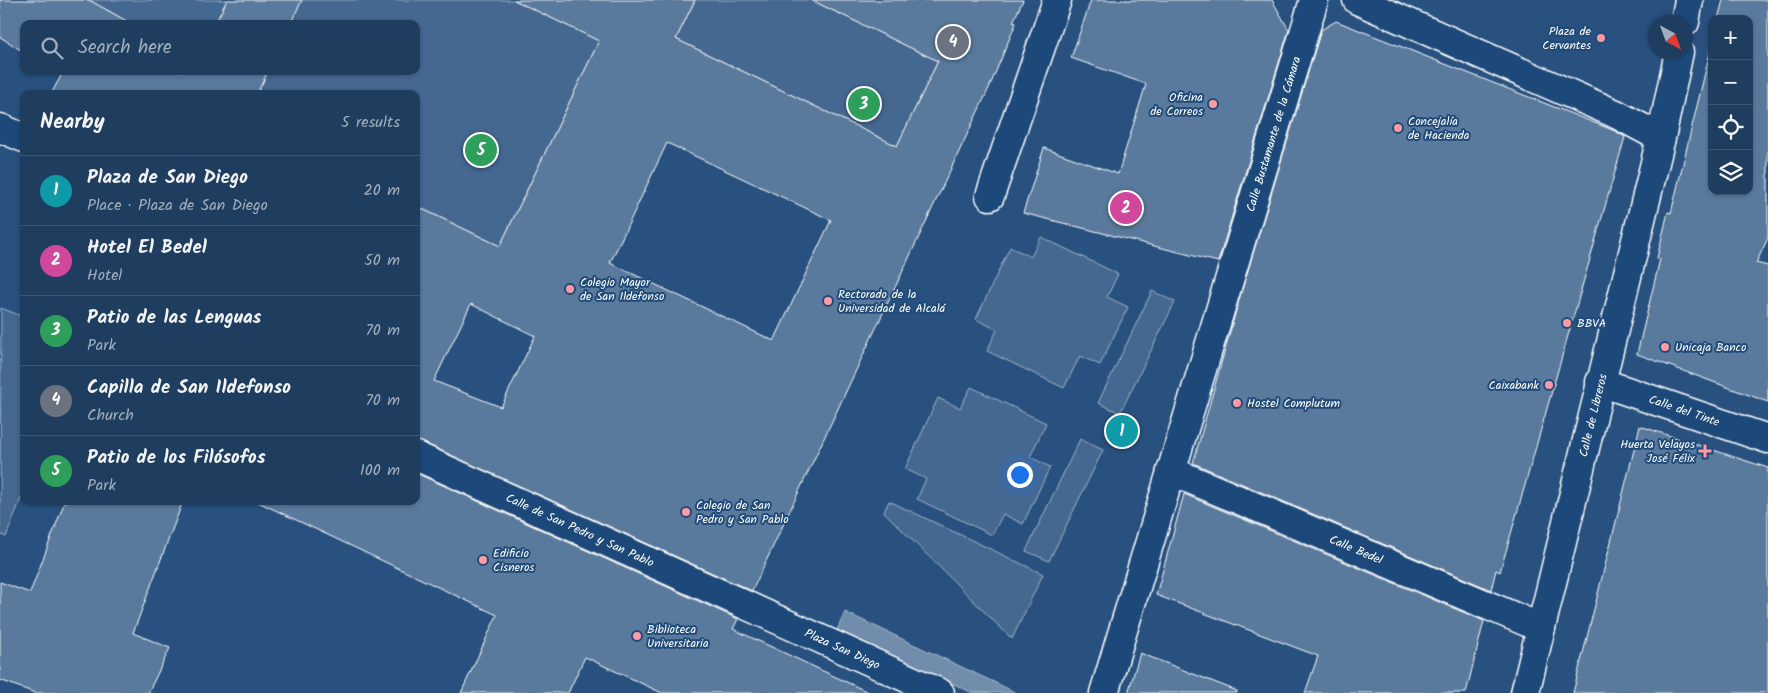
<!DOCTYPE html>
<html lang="en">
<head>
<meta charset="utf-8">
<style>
  :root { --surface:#1e3d5f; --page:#2b4868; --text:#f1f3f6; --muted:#a1aebd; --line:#3c5674; --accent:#ea580c }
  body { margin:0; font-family:Kalam,sans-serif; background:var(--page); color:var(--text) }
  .controls { position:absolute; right:15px; top:15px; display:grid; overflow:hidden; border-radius:10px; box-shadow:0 1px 4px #0004 }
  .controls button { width:45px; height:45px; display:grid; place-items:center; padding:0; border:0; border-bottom:1px solid var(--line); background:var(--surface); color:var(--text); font:25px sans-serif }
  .compass { position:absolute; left:1648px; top:15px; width:45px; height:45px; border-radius:50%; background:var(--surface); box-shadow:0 1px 4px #0004; rotate:139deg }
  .you { position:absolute; left:1019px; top:474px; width:18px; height:18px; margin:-12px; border:4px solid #fff; border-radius:50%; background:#1a73e8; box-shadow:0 0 0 8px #1a73e833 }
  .badge { display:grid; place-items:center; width:32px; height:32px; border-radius:50%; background:var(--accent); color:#fff; font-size:16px; font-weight:700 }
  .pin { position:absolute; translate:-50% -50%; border:2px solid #fff; box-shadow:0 1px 5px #0006 }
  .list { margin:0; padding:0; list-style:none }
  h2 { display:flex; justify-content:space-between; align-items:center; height:65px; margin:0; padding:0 20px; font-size:21px }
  h2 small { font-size:16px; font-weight:400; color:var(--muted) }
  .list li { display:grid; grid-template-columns:32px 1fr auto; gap:15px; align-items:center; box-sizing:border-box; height:70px; padding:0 20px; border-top:1px solid var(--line) }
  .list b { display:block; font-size:19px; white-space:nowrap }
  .list p { margin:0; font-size:16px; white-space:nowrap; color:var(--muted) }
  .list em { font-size:16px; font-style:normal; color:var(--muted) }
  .icon { flex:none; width:28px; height:28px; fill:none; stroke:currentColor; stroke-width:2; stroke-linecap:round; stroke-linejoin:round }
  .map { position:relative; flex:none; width:1768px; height:693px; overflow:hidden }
  .search { position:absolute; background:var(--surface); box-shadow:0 1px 4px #0004; left:20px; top:20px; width:400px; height:55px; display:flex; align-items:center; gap:12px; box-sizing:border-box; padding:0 18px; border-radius:10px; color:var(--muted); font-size:19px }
  .panel { position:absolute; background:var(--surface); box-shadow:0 1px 4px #0004; left:20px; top:90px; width:400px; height:415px; border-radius:10px }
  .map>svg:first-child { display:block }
  .green { fill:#446890; stroke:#a2b4c8 }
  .water { fill:#718dab; stroke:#aabbcd }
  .building { fill:#5a7a9d; stroke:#fff; fill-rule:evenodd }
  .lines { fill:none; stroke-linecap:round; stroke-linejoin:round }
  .minor-casing { stroke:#fff; stroke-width:31 }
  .minor { stroke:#1f4a7a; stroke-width:28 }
  .poi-dot { fill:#ff9aa2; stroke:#1f4a7a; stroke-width:2 }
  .labels { text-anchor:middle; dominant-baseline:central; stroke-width:4; stroke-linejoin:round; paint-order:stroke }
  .poi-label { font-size:12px; fill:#fff; stroke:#1f4a7a; text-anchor:start }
  .street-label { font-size:12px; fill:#fff; stroke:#1f4a7a }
</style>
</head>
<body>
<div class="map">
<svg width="1768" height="693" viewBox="0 0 1768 693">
  <rect width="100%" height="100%" fill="#28517f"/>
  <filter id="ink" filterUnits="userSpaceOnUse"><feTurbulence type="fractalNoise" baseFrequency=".02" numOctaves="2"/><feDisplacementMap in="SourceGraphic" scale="10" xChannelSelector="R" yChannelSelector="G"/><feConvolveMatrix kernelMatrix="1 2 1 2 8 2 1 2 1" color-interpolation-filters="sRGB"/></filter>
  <g filter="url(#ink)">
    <path class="green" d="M 89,0 L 227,0 L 215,24 L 132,24 Z
      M 302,0 L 514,0 L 599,41 L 500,246 L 416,206 L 416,94 L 257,94 L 268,71 L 416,71 L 416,24 L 290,24 Z
      M 695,0 L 811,0 L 938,61 L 897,146 L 676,39 Z
      M 1041,237 L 1118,274 L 1107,297 L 1128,307 L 1100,365 L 1080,356 L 1064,388 L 987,351 L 997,330 L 976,319 L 1010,247 L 1031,257 Z
      M 1152,291 L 1175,302 L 1120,413 L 1098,403 Z
      M 1,308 L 24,317 L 24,491 L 6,537 L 0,534 Z
      M 971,387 L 1046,423 L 1030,457 L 1050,467 L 1023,524 L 1003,514 L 992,535 L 917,499 L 926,479 L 905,469 L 938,398 L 960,408 Z
      M 1080,439 L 1103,450 L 1049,561 L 1026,551 Z
      M 889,501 L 1043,574 L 1012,639 L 884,512 Z"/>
    <path class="water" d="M 845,612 L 1017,693 L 973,693 L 837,630 Z"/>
    <path class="building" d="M 0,0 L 89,0 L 132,24 L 24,24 L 24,52 L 0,37 Z
      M 227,0 L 302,0 L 290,24 L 215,24 Z
      M 514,0 L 695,0 L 676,39 L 897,146 L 938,61 L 811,0 L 1023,0 L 1013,22 L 1016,23 L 989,88 L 752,591 L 422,442 L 416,441 L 416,206 L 500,246 L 599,41 ZM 667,143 L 831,220 L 774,341 L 610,263 ZM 471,304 L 535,336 L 501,407 L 434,381 Z
      M 1091,0 L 1272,0 L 1289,30 L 1218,262 L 1023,213 L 1044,148 L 1118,174 L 1146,84 L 1071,58 Z
      M 1723,0 L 1768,0 L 1768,238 L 1756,263 L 1768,266 L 1768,402 L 1637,354 L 1660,259 L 1657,258 L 1668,212 L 1671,213 L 1712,44 L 1712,191 L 1749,191 L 1749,19 L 1718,19 Z
      M 1336,21 L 1615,131 L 1625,137 L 1500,572 L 1496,570 L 1491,590 L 1193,463 L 1241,293 L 1321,30 Z
      M 53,71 L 268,71 L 257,94 L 51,94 L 61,76 Z
      M 1640,426 L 1768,468 L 1768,693 L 1573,693 Z
      M 416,473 L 738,619 L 733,629 L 870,693 L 662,693 L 585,657 L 568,693 L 461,693 L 497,615 L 256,501 L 416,501 Z
      M 1184,494 L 1484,621 L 1466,693 L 1305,693 L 1318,656 L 1156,595 Z
      M 65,501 L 183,501 L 133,633 L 170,648 L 148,693 L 35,693 L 0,680 L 0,582 L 30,593 Z
      M 1140,653 L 1237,691 L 1237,693 L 1128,693 Z"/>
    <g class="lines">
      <defs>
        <g id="minor">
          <path d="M 1357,0 L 1616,114 L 1661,138"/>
          <path d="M 1685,22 L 1689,0"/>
          <path d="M 0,128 L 24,138"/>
          <path d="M 990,196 L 1057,0"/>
          <path id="s1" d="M 1600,382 L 1768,439"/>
          <path id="s2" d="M 416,456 L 940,693"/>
          <path id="s3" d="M 1171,471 L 1541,628"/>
          <path id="s4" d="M 1104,693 L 1314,0"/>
          <path id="s5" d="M 1525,693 L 1661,138 L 1679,52"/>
        </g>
      </defs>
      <use href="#minor" class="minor-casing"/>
      <use href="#minor" class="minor"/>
    </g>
  </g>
  <g class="poi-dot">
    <circle cx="1601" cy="38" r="5"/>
    <circle cx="1213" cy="104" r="5"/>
    <circle cx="1398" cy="128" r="5"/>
    <circle cx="570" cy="289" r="5"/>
    <circle cx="828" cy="301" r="5"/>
    <circle cx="1567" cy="323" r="5"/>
    <circle cx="1665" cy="347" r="5"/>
    <circle cx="1549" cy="385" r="5"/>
    <circle cx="1237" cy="403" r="5"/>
    <path d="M1702.5 443.5h5v5h5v5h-5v5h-5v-5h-5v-5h5z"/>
    <circle cx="686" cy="512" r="5"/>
    <circle cx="483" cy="560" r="5"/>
    <circle cx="637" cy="636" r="5"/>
  </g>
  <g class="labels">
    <g class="poi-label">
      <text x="1591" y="31" text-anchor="end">Plaza de<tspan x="1591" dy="14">Cervantes</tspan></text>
      <text x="1203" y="97" text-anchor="end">Oficina<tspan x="1203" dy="14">de Correos</tspan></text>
      <text x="1408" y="121">Concejalía<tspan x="1408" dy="14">de Hacienda</tspan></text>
      <text x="580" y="282">Colegio Mayor<tspan x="580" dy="14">de San Ildefonso</tspan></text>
      <text x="838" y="294">Rectorado de la<tspan x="838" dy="14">Universidad de Alcalá</tspan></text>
      <text x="1577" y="323">BBVA</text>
      <text x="1675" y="347">Unicaja Banco</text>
      <text x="1539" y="385" text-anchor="end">Caixabank</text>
      <text x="1247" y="403">Hostel Complutum</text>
      <text x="1695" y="444" text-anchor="end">Huerta Velayos<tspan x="1695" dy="14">José Félix</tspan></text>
      <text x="696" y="505">Colegio de San<tspan x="696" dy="14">Pedro y San Pablo</tspan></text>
      <text x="493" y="553">Edificio<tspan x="493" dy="14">Cisneros</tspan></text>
      <text x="647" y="629">Biblioteca<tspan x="647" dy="14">Universitaria</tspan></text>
    </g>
    <g class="street-label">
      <text stroke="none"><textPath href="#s4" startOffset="584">Calle Bustamante de la Cámara</textPath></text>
      <text stroke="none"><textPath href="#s1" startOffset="89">Calle del Tinte</textPath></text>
      <text stroke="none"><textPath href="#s5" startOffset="286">Calle de Libreros</textPath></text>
      <text stroke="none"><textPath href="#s2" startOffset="180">Calle de San Pedro y San Pablo</textPath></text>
      <text stroke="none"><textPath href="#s3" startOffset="201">Calle Bedel</textPath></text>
      <text stroke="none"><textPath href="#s2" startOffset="468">Plaza San Diego</textPath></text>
    </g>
  </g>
</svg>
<div class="controls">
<button>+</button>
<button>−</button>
<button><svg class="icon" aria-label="locate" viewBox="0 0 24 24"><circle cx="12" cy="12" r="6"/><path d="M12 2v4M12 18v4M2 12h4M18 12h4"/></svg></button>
<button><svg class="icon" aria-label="layers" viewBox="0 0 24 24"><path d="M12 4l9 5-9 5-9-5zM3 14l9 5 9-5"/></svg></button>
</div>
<svg class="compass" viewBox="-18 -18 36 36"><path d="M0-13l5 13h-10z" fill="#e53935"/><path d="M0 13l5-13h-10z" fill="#a1aebd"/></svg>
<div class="you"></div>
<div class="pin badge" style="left:1122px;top:431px;background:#0f9aa8">1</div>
<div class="pin badge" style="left:1126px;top:208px;background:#d1479c">2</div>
<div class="pin badge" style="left:864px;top:104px;background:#2e9e5b">3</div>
<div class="pin badge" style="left:953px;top:42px;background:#6b7280">4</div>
<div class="pin badge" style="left:481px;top:150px;background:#2e9e5b">5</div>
<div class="search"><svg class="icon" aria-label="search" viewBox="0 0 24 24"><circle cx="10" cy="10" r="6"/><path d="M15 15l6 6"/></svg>Search here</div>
<section class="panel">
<h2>Nearby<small>5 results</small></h2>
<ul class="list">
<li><span class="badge" style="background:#0f9aa8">1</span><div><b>Plaza de San Diego</b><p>Place · Plaza de San Diego</p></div><em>20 m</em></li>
<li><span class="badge" style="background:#d1479c">2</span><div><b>Hotel El Bedel</b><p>Hotel</p></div><em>50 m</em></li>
<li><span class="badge" style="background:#2e9e5b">3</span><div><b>Patio de las Lenguas</b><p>Park</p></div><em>70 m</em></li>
<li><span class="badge" style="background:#6b7280">4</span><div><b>Capilla de San Ildefonso</b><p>Church</p></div><em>70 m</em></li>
<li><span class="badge" style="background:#2e9e5b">5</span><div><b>Patio de los Filósofos</b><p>Park</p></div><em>100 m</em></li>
</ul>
</section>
</div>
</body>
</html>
